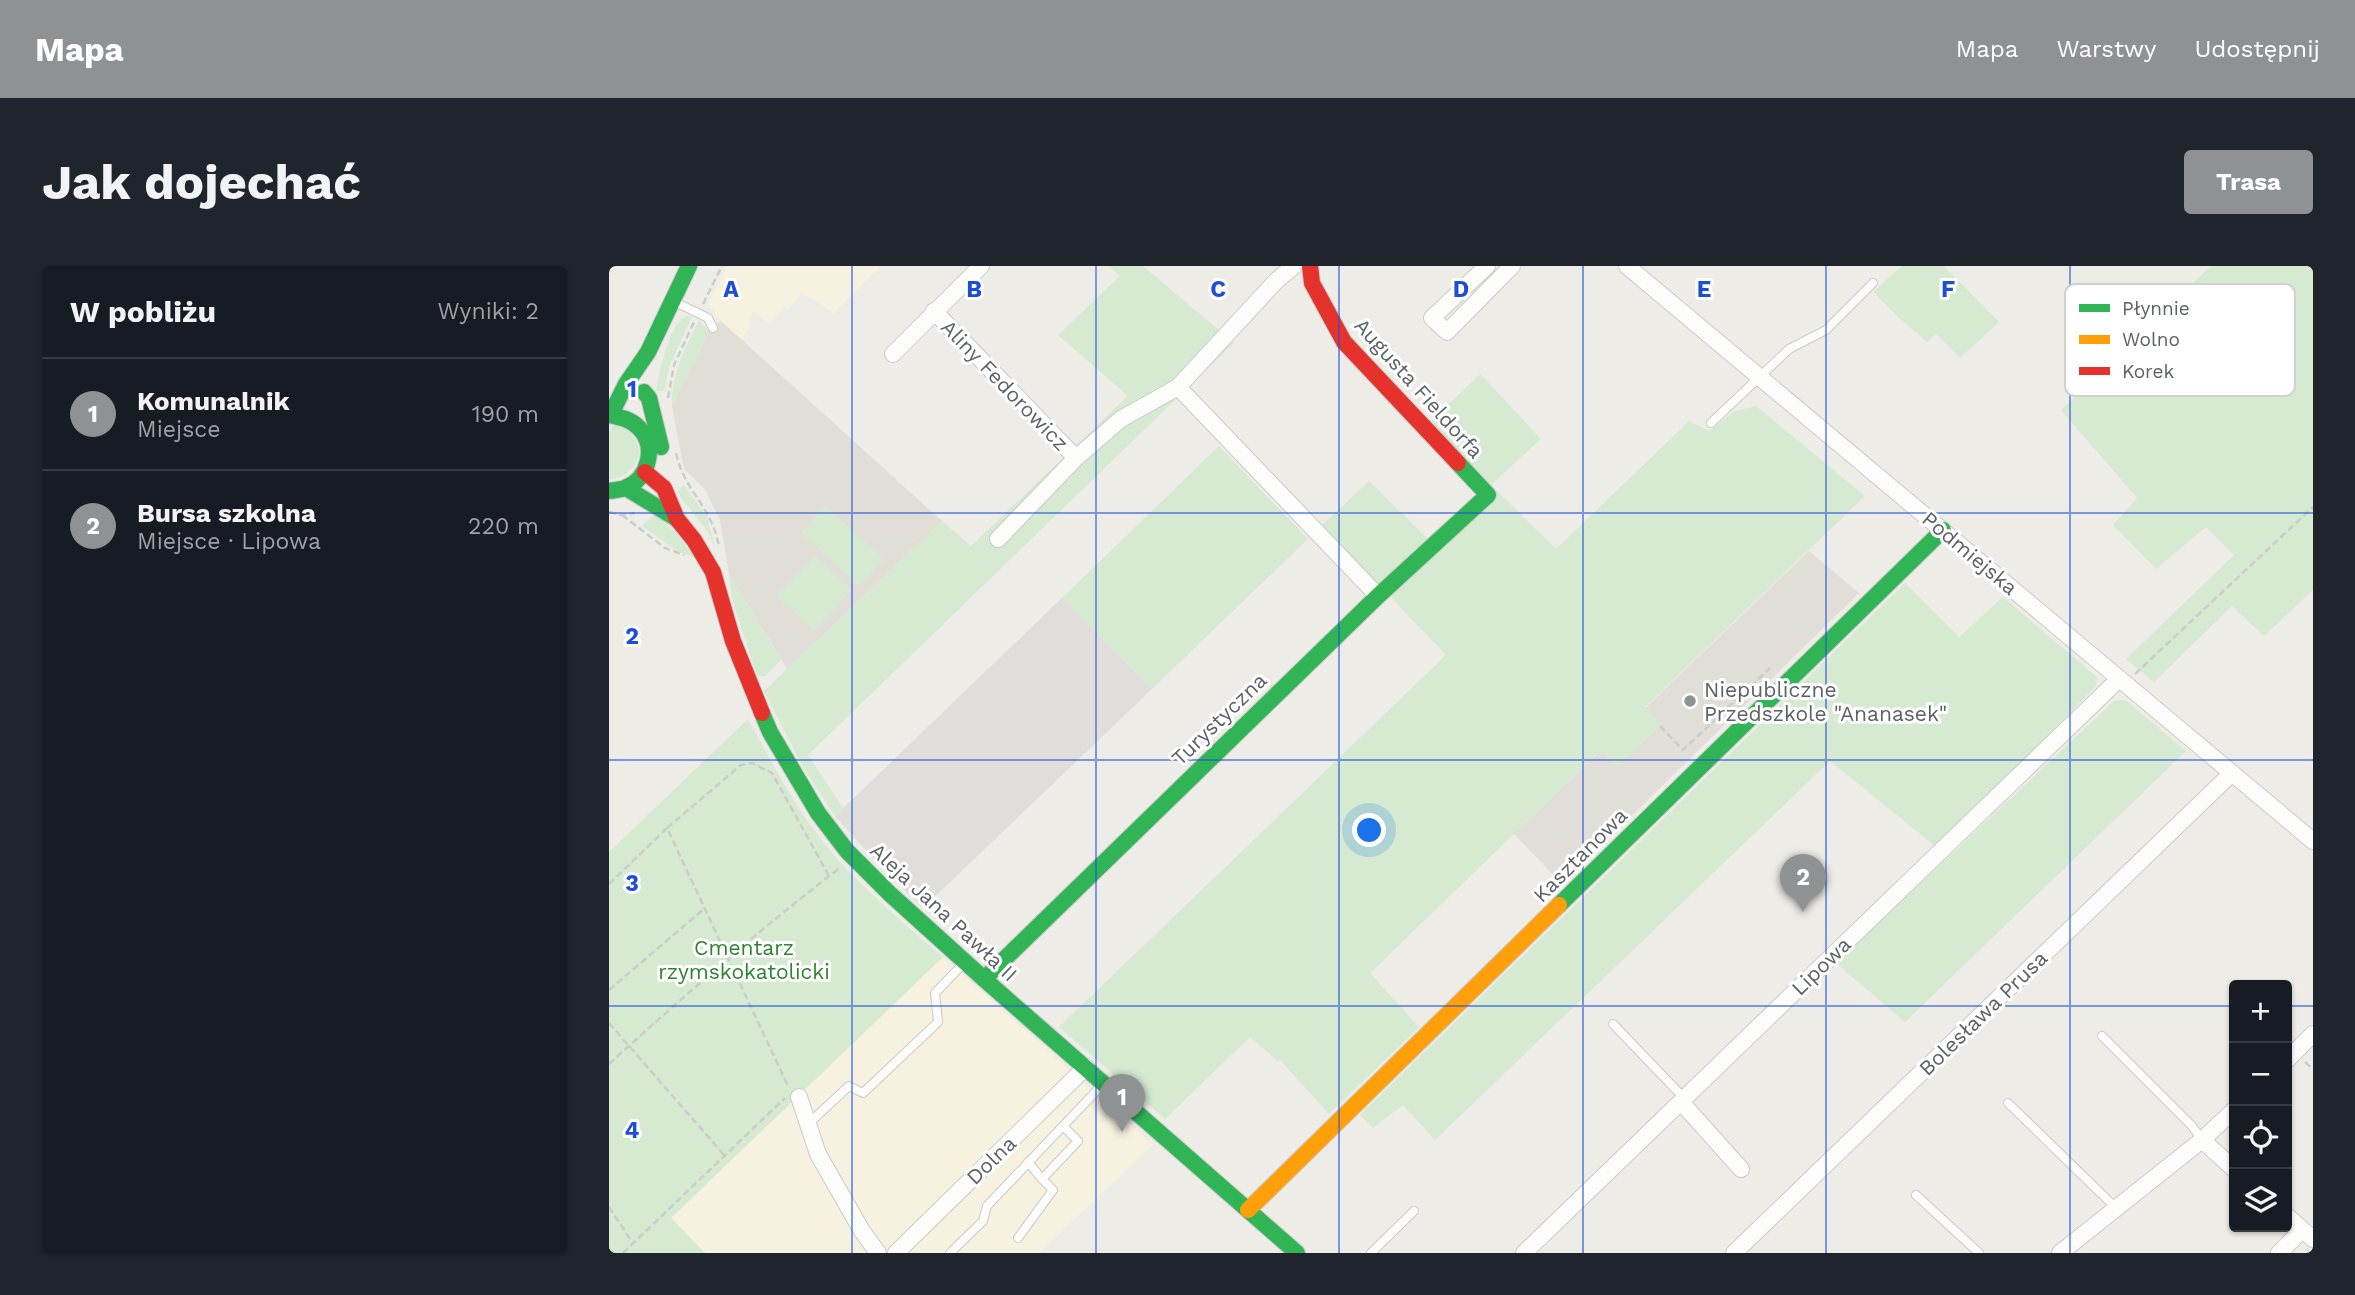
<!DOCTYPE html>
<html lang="pl">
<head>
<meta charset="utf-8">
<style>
  :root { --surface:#171b24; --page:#20242c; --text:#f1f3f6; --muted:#9ea1a6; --line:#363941; --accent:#8f9293 }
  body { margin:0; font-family:"Work Sans",sans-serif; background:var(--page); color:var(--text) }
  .controls { position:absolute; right:21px; bottom:21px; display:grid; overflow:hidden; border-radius:7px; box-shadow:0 2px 5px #0004 }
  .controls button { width:63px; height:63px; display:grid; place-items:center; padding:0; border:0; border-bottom:2px solid var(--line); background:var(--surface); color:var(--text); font:35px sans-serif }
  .you { position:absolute; left:761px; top:565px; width:24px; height:24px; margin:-18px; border:5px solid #fff; border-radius:50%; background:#1a73e8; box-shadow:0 0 0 10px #1a73e833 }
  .badge { display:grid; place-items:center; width:46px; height:46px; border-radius:50%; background:var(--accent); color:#fff; font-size:23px; font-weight:700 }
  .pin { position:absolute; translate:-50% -58px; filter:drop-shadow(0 2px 4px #0008) }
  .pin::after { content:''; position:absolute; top:37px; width:24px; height:21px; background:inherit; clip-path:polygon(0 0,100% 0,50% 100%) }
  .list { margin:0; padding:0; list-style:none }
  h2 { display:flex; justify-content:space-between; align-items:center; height:91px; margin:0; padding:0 28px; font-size:30px }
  h2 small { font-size:23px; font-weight:400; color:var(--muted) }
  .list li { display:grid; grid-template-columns:46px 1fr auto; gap:21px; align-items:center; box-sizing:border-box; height:112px; padding:0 28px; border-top:2px solid var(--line) }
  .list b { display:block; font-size:26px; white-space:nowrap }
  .list p { margin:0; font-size:23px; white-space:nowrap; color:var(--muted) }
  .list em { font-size:23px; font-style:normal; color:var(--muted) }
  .icon { flex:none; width:38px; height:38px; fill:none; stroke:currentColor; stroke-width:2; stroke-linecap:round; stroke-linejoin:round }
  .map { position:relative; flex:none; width:1704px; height:987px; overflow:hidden; border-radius:7px }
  header { display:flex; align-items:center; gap:42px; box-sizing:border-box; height:98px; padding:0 35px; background:var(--accent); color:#fff }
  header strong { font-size:33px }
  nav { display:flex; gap:38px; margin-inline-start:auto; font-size:24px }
  .intro { display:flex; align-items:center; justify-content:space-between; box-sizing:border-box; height:168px; padding:0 42px }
  h1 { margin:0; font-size:49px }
  .button { padding:18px 32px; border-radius:7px; background:var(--accent); color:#fff; font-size:24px; font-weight:700 }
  main { display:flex; gap:42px; padding:0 42px }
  aside { flex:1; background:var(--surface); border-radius:7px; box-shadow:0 2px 5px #0004 }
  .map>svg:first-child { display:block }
  .commercial { fill:#f7f1e0 }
  .industrial { fill:#e0ddda }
  .education { fill:#e0ded7 }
  .green { fill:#d5ead1 }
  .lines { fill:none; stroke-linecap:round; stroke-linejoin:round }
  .lane-casing { stroke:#cacac9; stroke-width:10 }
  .street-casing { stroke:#cacac9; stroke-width:18 }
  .fast-casing { stroke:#c9c9c8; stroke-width:18 }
  .slow-casing { stroke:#c9c9c8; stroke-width:18 }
  .jam-casing { stroke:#c9c9c8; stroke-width:18 }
  .path { stroke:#c9ceca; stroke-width:2.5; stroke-dasharray:7 3.5; stroke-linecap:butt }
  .lane { stroke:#fcfcfb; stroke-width:8 }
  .street { stroke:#fcfcfb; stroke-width:16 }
  .fast { stroke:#30b455; stroke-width:16 }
  .slow { stroke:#ff9f0a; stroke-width:16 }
  .jam { stroke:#e5322d; stroke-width:16 }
  .grid { fill:none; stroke:#1d4ed8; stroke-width:2; stroke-opacity:0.55 }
  .poi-dot { fill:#8f9293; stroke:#fff; stroke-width:2.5 }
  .labels { text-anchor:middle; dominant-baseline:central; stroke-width:6; stroke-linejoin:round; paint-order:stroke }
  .street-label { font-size:21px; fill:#5c6166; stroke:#fff }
  .poi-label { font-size:21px; fill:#5c6166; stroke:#fff; text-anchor:start }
  .park-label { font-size:21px; fill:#2e842d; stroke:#fff }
  .key { fill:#fff; stroke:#ced0d1; stroke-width:2 }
  .key-label { font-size:19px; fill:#5c6166 }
  .grid-label { font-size:23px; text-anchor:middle; font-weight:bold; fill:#1d4ed8; stroke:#fff; stroke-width:6; stroke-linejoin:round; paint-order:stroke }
</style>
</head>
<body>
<header>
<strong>Mapa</strong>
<nav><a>Mapa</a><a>Warstwy</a><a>Udostępnij</a></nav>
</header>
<div class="intro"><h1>Jak dojechać</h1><a class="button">Trasa</a></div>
<main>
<aside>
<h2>W pobliżu<small>Wyniki: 2</small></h2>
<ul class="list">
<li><span class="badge">1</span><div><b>Komunalnik</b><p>Miejsce</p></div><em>190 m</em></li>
<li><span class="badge">2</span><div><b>Bursa szkolna</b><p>Miejsce · Lipowa</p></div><em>220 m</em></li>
</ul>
</aside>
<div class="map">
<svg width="1704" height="987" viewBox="0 0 1704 987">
  <rect width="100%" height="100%" fill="#edece7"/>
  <path class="commercial" d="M 118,0 L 271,0 L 224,48 L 209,35 L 192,28 L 179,43 L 176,41 L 161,58 L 144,45 L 142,49 L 140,64 L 132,73 L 112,55 L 99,38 Z
    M 334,691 L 544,879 L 430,987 L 96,987 L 62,952 Z"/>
  <path class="industrial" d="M 453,332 L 543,423 L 314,642 L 272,601 L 226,550 Z"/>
  <path class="education" d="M 112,55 L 333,255 L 178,403 L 120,308 L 111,254 L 96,223 L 75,203 L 63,141 L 100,65 Z
    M 1200,285 L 1250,327 L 953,618 L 905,568 Z"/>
  <path class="green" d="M 500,0 L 534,0 L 625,77 L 199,489 L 234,542 L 226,550 L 194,501 L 155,425 L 333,255 L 362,280 L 519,130 L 449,69 L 511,10 Z
    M 1293,0 L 1335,0 L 1390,56 L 1351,92 L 1327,68 L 1318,76 L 1290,52 L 1264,26 Z
    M 1602,0 L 1704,0 L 1704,324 L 1655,370 L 1623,340 L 1545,416 L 1517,393 L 1625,289 L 1597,261 L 1547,303 L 1504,259 L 1528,232 L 1452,144 Z
    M 77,50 L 83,51 L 60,101 L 55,125 L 47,125 C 51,105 59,60 77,50 Z
    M 90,54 L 100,65 L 63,141 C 62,109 76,83 90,54 Z
    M 871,108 L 932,173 L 882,219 L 947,283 L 1080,155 L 1100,165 L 1126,145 L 1147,140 L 1256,230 L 1036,441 L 1052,459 L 1009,501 L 992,484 L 761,707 L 810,761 L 720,848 L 671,794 L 669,795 L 641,771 L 556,853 L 450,761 L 837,389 L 713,259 L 760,215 L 822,276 L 881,219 L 821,156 Z
    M 7,154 C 13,159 23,166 27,174 C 37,194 19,212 0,214 L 0,166 Z
    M 610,180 L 699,273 L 543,423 L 453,332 Z
    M 75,219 L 98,251 L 106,282 L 98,265 L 68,226 Z
    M 216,239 L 275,293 L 250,320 L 192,267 Z
    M 46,248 L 69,269 L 85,291 L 68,285 L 33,260 Z
    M 206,290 L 243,324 L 205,365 L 167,330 Z
    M 120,308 L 172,394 L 156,410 L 148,410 L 123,333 Z
    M 1296,317 L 1350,371 L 1394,331 L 1488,411 L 1487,420 L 1332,579 L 1326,580 L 1221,495 L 826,874 L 794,839 L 764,862 L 751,849 Z
    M 1516,434 L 1577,485 L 1296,756 L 1227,697 L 1505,435 Z
    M 139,453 C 157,485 174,519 195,550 C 232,605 284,648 334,691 L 62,952 L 96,987 L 0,987 L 0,586 Z"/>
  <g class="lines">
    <defs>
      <path id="lane" d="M 64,35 L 99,52 L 104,62
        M 1102,157 L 1180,83 L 1217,64 L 1264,17
        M 1004,758 L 1075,832
        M 1493,770 L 1583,860 L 1593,874
        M 1399,837 L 1507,942
        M 199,858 L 240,820 L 254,827 L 329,756 L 326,727 L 354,698
        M 419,896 L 433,913 L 469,875 L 454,860
        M 1307,929 L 1370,987
        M 409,972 L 444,924 L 433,913
        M 341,987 L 374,955 L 378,940 L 493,819
        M 762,987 L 805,945"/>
      <path id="street" d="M 878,0 L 823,52 L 838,66 L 903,0
        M 1018,0 L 1704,575
        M 325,45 L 467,192
        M 284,88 L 372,0
        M 569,121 L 769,330
        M 389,273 L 467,192 L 512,153 L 569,121 L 668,14 L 685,0
        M 1678,794 L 1704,768
        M 190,831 L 209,888 L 253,965 L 269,987
        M 1072,836 L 1132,903
        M 1593,874 L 1625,903
        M 1678,950 L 1704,973
        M 287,987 L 477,801
        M 915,987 L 1509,414
        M 1125,987 L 1623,507
        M 1451,987 L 1593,874 L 1625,844
        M 1670,987 L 1693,964"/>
      <path id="fast" d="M 35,126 L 40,132 L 52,181
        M 2,148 L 17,118 L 39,86 L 80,0
        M 0,149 C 11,151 22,153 30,162 C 48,180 40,213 16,222 C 11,224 5,224 0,225
        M 17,222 L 68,253
        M 153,447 L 161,466 L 209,547 L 238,585 L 281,628 L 375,713 L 688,987
        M 950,639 L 1334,264
        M 375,713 L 769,330 L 879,229 L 849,197"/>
      <path id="slow" d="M 639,944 L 950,639"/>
      <path id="jam" d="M 701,0 L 703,17 L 735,76 L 849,197
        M 36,206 L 55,222 L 68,253 L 85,274 L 104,306 L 124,375 L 153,447"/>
    </defs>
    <use href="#lane" class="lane-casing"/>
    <use href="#street" class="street-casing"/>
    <use href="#fast" class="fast-casing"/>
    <use href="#slow" class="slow-casing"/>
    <use href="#jam" class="jam-casing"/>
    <path class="path" d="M 94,38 L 113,0
      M 59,132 L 65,99 L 85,56
      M 67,187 C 75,225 103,240 110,281
      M 0,246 L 13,249 L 26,247
      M 13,249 L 56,282 L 75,289
      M 1526,408 L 1704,241
      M 1051,460 L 1074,484 L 1161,402
      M 58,562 L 132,499 L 143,497 L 163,507 L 220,610
      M 1190,596 L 1208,613
      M 0,618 L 58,562 L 179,820
      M 0,724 L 96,642
      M 0,757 L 115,889
      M 1696,796 L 1704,803
      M 0,798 C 75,730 151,663 232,601
      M 0,941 L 23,976
      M 14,987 L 176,832"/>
    <use href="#lane" class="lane"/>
    <use href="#street" class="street"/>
    <use href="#fast" class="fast"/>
    <use href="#slow" class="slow"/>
    <use href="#jam" class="jam"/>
  </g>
  <path class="grid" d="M 243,0 L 243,987M 487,0 L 487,987M 730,0 L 730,987M 974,0 L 974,987M 1217,0 L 1217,987M 1461,0 L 1461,987M 0,247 L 1704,247M 0,494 L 1704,494M 0,740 L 1625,740M 1678,740 L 1704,740"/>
  <circle class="poi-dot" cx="1081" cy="435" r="7"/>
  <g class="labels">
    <g class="street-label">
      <text transform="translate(396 119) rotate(46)">Aliny Fedorowicz</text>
      <text transform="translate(810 122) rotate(48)">Augusta Fieldorfa</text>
      <text transform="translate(1361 287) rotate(40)">Podmiejska</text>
      <text transform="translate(610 453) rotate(-44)">Turystyczna</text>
      <text transform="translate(971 589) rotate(-45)">Kasztanowa</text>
      <text transform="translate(335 646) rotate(43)">Aleja Jana Pawła II</text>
      <text transform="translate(1212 700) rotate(-44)">Lipowa</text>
      <text transform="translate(1374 747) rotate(-44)">Bolesława Prusa</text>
      <text transform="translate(382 894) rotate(-44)">Dolna</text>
    </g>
    <g class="poi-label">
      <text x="1095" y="423">Niepubliczne<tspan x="1095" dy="24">Przedszkole "Ananasek"</tspan></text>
    </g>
    <g class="park-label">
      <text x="135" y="681">Cmentarz<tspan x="135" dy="24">rzymskokatolicki</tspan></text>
    </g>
  </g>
  <rect x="1456" y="18" width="230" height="112" rx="10" class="key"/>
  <rect x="1470" y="38" width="31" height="8" fill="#30b455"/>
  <rect x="1470" y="69" width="31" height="9" fill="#ff9f0a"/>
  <rect x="1470" y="101" width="31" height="8" fill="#e5322d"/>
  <g class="key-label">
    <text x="1513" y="49">Płynnie</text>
    <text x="1513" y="80">Wolno</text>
    <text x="1513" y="112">Korek</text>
  </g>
  <g class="grid-label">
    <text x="122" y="31">A</text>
    <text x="365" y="31">B</text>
    <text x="609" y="31">C</text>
    <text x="852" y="31">D</text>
    <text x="1095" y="31">E</text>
    <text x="1339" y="31">F</text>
    <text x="23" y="131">1</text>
    <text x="23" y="378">2</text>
    <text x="23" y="625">3</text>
    <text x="23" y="872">4</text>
  </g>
</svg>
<div class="controls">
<button>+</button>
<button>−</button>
<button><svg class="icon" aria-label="locate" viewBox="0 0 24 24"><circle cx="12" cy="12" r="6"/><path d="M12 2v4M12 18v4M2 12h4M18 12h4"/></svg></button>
<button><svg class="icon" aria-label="layers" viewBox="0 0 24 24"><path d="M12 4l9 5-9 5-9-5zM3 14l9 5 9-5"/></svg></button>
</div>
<div class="you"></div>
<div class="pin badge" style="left:513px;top:866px">1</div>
<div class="pin badge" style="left:1194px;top:646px">2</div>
</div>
</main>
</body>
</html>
